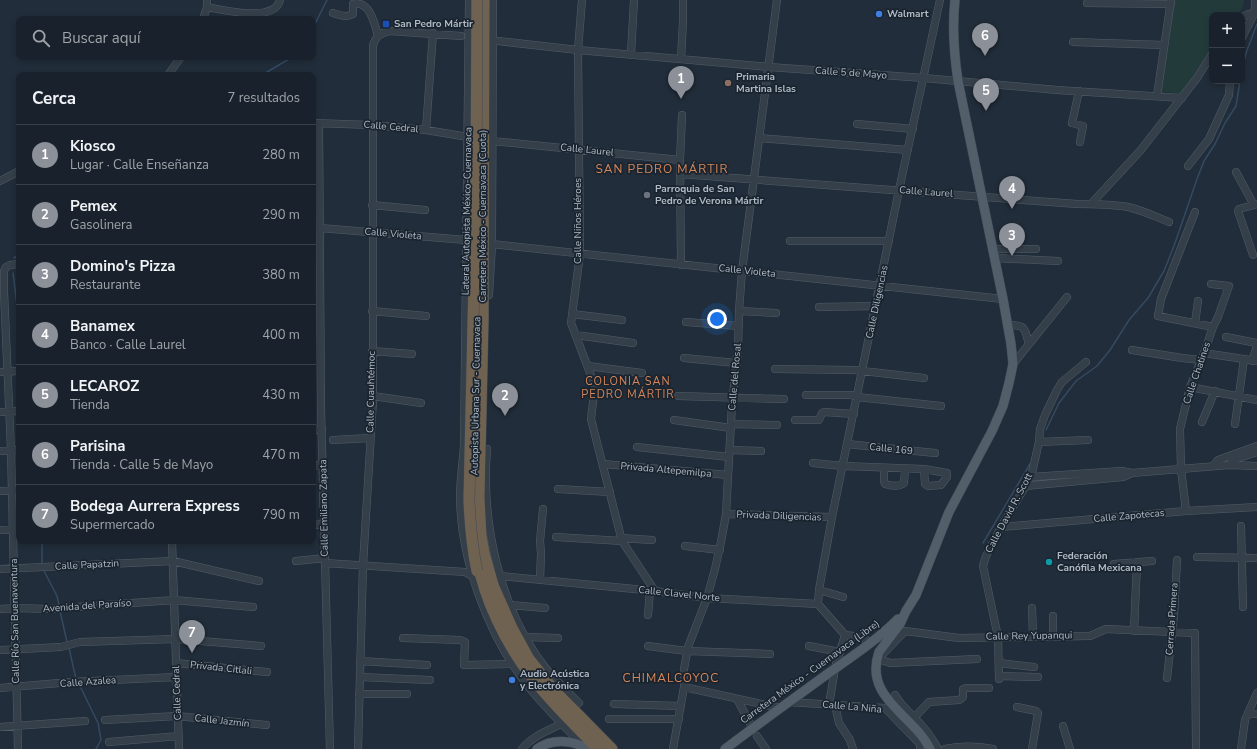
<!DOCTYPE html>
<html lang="es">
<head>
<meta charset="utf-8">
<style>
  :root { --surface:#19222c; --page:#222a34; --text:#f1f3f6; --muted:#9fa4a9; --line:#373f48; --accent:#8c9099 }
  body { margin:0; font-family:"Nunito Sans",sans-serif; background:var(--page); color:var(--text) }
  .controls { position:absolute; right:12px; top:12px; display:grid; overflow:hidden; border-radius:8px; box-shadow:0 2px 6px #0003 }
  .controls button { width:36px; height:36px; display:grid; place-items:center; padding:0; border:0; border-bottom:1px solid var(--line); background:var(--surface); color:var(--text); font:20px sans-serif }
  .you { position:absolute; left:717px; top:319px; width:14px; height:14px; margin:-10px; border:3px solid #fff; border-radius:50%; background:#1a73e8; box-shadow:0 0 0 6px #1a73e833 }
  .badge { display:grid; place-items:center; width:26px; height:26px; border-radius:50%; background:var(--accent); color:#fff; font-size:13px; font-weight:700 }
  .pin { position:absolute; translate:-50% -33px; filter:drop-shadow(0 1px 2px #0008) }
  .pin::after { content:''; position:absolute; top:21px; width:14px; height:12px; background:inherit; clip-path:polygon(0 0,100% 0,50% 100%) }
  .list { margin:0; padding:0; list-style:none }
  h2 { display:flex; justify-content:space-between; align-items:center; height:52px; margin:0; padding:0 16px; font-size:17px }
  h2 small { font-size:13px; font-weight:400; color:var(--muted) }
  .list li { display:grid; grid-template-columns:26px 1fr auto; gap:12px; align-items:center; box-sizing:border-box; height:60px; padding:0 16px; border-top:1px solid var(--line) }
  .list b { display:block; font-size:15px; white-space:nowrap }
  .list p { margin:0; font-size:13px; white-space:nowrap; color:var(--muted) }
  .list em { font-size:13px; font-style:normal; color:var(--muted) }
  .icon { flex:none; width:22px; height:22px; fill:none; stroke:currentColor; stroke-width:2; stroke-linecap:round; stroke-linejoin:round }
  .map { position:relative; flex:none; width:1257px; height:749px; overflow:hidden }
  .search { position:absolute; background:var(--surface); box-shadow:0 2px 6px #0003; left:16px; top:16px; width:300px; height:44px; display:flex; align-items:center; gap:10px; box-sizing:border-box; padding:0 14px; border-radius:8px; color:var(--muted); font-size:15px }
  .panel { position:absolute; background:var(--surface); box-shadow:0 2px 6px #0003; left:16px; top:72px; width:300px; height:472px; border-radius:8px }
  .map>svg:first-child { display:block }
  .green { fill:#233a3b }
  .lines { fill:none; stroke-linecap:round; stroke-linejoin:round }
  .stream { stroke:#344a61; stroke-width:1.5 }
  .minor-casing { stroke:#525d68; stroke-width:8 }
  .major-casing { stroke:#3e4853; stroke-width:10 }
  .highway-casing { stroke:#3f4a55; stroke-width:12 }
  .minor { stroke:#343f4a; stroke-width:7 }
  .major { stroke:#525e6a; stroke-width:9 }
  .highway { stroke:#706251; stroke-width:11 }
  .highway-bridge-casing { stroke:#3f4a55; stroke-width:12; stroke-linecap:butt }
  .highway-bridge { stroke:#706251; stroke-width:11 }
  .shop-dot { fill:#3f7fe0; stroke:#1a242f; stroke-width:1.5 }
  .transit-dot { fill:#1a4fb4; stroke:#1a242f; stroke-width:1.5 }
  .education-dot { fill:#8d6e63; stroke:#1a242f; stroke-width:1.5 }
  .worship-dot { fill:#6b7280; stroke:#1a242f; stroke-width:1.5 }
  .culture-dot { fill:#0f9aa8; stroke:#1a242f; stroke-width:1.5 }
  .labels { text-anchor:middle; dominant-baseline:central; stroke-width:3.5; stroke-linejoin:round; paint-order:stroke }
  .poi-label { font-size:10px; font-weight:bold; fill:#afbac6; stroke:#1a242f; text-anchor:start }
  .street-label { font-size:10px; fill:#afbac6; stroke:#1a242f }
  .neighbourhood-label { font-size:11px; letter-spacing:1px; fill:#d5875b; stroke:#1a242f }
  .quarter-label { font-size:12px; letter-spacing:1px; fill:#d5875b; stroke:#1a242f }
</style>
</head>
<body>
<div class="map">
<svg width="1257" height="749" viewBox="0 0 1257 749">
  <rect width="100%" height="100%" fill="#212d3a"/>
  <path class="green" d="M 1173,0 L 1244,0 L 1242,9 L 1236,15 L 1212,15 L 1212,47 L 1182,94 L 1159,91 Z"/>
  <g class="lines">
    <path class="stream" d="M 313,28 L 327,0
      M 1242,70 L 1246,53 L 1257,24
      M 262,75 L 289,59 L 291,57
      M 14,258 L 19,255
      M 13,273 L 18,313 L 19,329
      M 1046,430 L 1059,403 L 1076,381 L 1097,366 L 1110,350 L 1129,320 L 1148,298 L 1164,271 L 1174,246 L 1197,179 L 1204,161 L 1215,144 L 1225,123 L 1236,106 L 1240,81
      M 983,543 L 1030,464
      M 42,565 L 42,541
      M 43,569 L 57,596 L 59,605
      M 60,611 L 67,642
      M 69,648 L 76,679
      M 79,684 L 98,723 L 101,740 L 96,749"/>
    <defs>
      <path id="minor" d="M 469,0 L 464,445 C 463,462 460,480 460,497 C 461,563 489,638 531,690 C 547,709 565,727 582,745
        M 582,0 L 578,50 L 580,254 L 571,323 L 595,386 L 591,419 L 622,541 L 655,591
        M 1087,3 L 1171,4
        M 207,7 C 224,10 274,23 280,0
        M 333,13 C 340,15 346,18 353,14 L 353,4 C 370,0 375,25 378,36
        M 1242,17 L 1248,14 L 1257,14
        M 203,19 L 207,7 L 207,0
        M 1242,38 C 1247,26 1257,14 1255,0
        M 498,41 L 578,50 L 769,67 L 924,78 L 1057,90 L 1182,98
        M 1073,42 L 1164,45
        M 631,54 L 634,0
        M 681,59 L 683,21 L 683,0
        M 168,75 L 181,57
        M 1079,91 L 1072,123 L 1083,126 L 1080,142
        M 1157,96 L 1171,0
        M 313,123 L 372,125 L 426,130 L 468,137
        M 319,124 L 321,409 L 330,749
        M 857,124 L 913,129
        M 426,130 L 433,33
        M 759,138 L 908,150
        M 493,141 L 680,160
        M 1188,166 L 1209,139 L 1229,95 L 1230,81
        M 1236,172 L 1254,205
        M 680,174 L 1077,204 C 1094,204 1111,204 1128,207 C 1142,210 1156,217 1169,222
        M 0,181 L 19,171
        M 1091,204 L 1140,151 L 1197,78 L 1212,54
        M 372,205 L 425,210
        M 1195,212 L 1161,299 L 1158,316 L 1213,327
        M 320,228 L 466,240
        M 790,241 L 889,241
        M 492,244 L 1003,299
        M 993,249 L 1036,249
        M 1253,255 L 1238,211 L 1239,209 L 1257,204
        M 994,258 L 1058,261
        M 681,265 L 680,160 L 682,115
        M 489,295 L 492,244 L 493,0
        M 819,307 L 876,306
        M 372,311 L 426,316
        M 739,311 L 776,313
        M 572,314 L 622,320
        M 686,322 L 739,326
        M 1195,323 L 1198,301
        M 1007,325 C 1026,325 1024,327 1029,344
        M 576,335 L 633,343
        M 1226,337 L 1257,343
        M 1132,350 L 1182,358 L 1201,360
        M 372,351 L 412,354
        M 1204,353 L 1257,361
        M 684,358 L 736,363
        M 1252,361 L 1257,346
        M 1013,364 L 1067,297
        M 588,366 L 642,373
        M 775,369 L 854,370 L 924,378
        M 0,372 L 19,371
        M 1190,387 L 1257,400
        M 806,395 L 851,395 L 857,397 L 941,406
        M 373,396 L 421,403
        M 678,396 L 784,399
        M 0,412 L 19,411
        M 674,420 L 731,428
        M 795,420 L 819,420 L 822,413 L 824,412 L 854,414
        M 1202,422 L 1215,391
        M 731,424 L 777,425
        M 1235,424 L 1244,359
        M 313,430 L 322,429
        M 333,440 L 370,438
        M 1039,442 L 1088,440
        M 847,444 L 935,453
        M 637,447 L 729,457
        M 487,449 C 481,521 499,607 544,666 C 554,679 567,691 579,703
        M 730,450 L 761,451
        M 0,451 L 19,450
        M 813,463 L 843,466 L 924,469 L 947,473 L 947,477 L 941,485 L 928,486 L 925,484 L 924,469
        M 603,464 L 728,475
        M 1229,465 L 1233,460 L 1257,452
        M 313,466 L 323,464
        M 1213,466 L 1218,460 L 1257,446
        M 884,468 L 884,481 L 885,484 C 891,486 899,487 904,483 L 905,469
        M 1031,477 L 1122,471 L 1132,473 L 1229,465 L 1257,466
        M 1025,486 L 1123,477 L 1132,473
        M 558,489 L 610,492
        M 0,491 L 19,490
        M 1186,511 L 1181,469 L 1180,429 L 1190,387 L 1204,353 L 1213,327 L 1218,317 L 1229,286 L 1211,284
        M 726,514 L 832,517
        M 313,525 L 324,524
        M 1241,526 L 1243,607
        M 1001,527 L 1186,511 L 1257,507
        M 0,530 L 19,529
        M 556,537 L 622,541
        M 621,538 L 652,540
        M 172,541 L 179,749
        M 685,546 L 720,550
        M 1197,557 L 1257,558
        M 296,561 L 325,558
        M 325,563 L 465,572 L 472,576
        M 1114,564 L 1152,561
        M 0,569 L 173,561 L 259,581
        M 500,576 L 655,591 L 707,598 L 818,604 L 845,635 C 855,636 863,637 871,643
        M 540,580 L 541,553 L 540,541 L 543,509
        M 819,590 L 843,597
        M 818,604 L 819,590 L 832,517 L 899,190 L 940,0
        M 510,605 L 545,608
        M 1032,608 L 1033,636
        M 0,609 L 15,608 L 49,609 L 174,600 L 253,607
        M 648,615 L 650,591
        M 1053,616 L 1053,636
        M 1134,631 L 1137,562
        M 525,637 L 558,638
        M 403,638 L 460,640 L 465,642 L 464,665 L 512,664
        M 648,646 L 687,651 L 770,654
        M 809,646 L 840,652
        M 0,650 L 61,647 L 80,642 L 176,639 L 261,646
        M 880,657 L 905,631 L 959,638 L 1090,636 L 1106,629 L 1195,633 L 1196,749
        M 879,659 L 890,663 L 977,659
        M 360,661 L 427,665
        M 176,663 L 267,672
        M 999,663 L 1034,667
        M 999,676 L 1038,677
        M 360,677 L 430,680
        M 1167,678 L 1174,615 L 1177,560
        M 999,679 L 998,637 L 983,566 L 986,556 L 1001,527 L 1031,477 L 1039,442 L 1040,429 L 1045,415 L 1057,390 L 1062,382 L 1086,362
        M 684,687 L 780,708
        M 0,688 L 71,682 L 176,677
        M 359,694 L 407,694
        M 895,695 C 900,704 906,709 913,716 C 923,726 932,737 938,749
        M 737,699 L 751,725
        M 788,702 L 885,708 L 920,744 L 920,749
        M 614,704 L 681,706
        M 829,705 L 835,668 L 845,635
        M 835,705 L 839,723 L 850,740 L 853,749
        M 1017,707 L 1036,711 L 1038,713 L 1032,749
        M 1248,713 L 1257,714
        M 609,719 L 679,719
        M 105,720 L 177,716 L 266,725
        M 910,722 L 929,702 L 959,700 L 963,697 L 963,689 L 966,688 L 989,688
        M 1063,726 L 1070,749
        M 0,727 L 85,721
        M 757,736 L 766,749
        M 109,742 L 179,736
        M 18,749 L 11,450 L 4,292 L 4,271 L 6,267 L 10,265 L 19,264
        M 358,749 L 363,565 L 373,400 L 373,46 C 375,37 380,33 389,31 L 461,36
        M 522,749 C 532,736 548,731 563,723
        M 673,749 L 684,687 L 684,669 L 688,647 L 707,598 L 715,569 L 721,542 L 726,514 L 732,404 L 738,351 L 739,311 L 742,271 L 777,0
        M 945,749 C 962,745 976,746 993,749
        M 1241,749 L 1245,720 L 1257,693"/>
      <path id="major" d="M 537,749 C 552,738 573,740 588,749
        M 725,749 C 758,724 792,700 826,675 C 851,657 876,641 898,619
        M 930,749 C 914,715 863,698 879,652 L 900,624 L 906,611 L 916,595 L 949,512 L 992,431 L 1003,406 L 1009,383 L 1013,364 L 1011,344 L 1003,299 L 958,81 C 954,54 952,27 955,0"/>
      <path id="highway" d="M 484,0 L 483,319 L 479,497 L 481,536 L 484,553 L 493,585 L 512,628 L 529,659 L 555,691 L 612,749
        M 477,560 C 485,601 505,642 530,675 C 550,702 575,725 598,749"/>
    </defs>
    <use href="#minor" class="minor-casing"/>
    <use href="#major" class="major-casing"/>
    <use href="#highway" class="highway-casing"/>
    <use href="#minor" class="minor"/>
    <use href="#major" class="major"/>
    <use href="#highway" class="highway"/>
    <defs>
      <path id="highway-bridge" d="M 476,187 L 477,0
        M 476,193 L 469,500 C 470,524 472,548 477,571"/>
    </defs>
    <use href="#highway-bridge" class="highway-bridge-casing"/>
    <use href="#highway-bridge" class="highway-bridge"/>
  </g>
  <g class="shop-dot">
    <circle cx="879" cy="14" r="4"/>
    <circle cx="512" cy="680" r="4"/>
  </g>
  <rect class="transit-dot" x="382" y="20" width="8" height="8" rx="2"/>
  <circle class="education-dot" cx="728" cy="83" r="4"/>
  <circle class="worship-dot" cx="647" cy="195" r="4"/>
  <circle class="culture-dot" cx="1049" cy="562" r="4"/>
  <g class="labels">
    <g class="poi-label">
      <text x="887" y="14">Walmart</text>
      <text x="394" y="24">San Pedro Mártir</text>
      <text x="736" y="77">Primaria<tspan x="736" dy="12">Martina Islas</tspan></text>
      <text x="655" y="189">Parroquia de San<tspan x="655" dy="12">Pedro de Verona Mártir</tspan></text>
      <text x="1057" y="556">Federación<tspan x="1057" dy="12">Canófila Mexicana</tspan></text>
      <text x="520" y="674">Audio Acústica<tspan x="520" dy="12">y Electrónica</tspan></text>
    </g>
    <g class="street-label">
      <text transform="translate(851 73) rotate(4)">Calle 5 de Mayo</text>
      <text transform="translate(391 127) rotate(5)">Calle Cedral</text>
      <text transform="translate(587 150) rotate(6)">Calle Laurel</text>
      <text transform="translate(926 192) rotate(4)">Calle Laurel</text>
      <text transform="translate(467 211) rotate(-89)">Lateral Autopista México-Cuernavaca</text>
      <text transform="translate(483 216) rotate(-90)">Carretera México - Cuernavaca (Cuota)</text>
      <text transform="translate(578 221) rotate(-90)">Calle Niños Héroes</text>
      <text transform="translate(393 234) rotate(5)">Calle Violeta</text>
      <text transform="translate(747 271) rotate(6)">Calle Violeta</text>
      <text transform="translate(877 302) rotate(-78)">Calle Diligencias</text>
      <text transform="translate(1197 373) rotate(-71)">Calle Chatines</text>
      <text transform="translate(735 377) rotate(-85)">Calle del Rosal</text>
      <text transform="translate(371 392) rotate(-89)">Calle Cuauhtémoc</text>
      <text transform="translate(476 396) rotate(-89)">Autopista Urbana Sur - Cuernavaca</text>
      <text transform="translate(891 449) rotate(6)">Calle 169</text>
      <text transform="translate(666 470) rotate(5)">Privada Altepemilpa</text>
      <text transform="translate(324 508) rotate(-91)">Calle Emiliano Zapata</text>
      <text transform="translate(1009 513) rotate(-62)">Calle David R. Scott</text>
      <text transform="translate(779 516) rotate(2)">Privada Diligencias</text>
      <text transform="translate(1129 516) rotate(-5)">Calle Zapotecas</text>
      <text transform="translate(87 565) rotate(-3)">Calle Papatzin</text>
      <text transform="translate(679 594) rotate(6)">Calle Clavel Norte</text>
      <text transform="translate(87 606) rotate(-4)">Avenida del Paraíso</text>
      <text transform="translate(1172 619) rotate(-86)">Cerrada Primera</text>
      <text transform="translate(15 621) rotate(-91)">Calle Río San Buenaventura</text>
      <text transform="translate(1029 636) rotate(-1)">Calle Rey Yupanqui</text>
      <text transform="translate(221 668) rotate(6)">Privada Citlali</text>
      <text transform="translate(810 672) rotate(-36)">Carretera México - Cuernavaca (Libre)</text>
      <text transform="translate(88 682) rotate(-4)">Calle Azalea</text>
      <text transform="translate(177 693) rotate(-92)">Calle Cedral</text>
      <text transform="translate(852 707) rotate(5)">Calle La Niña</text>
      <text transform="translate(222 721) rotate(6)">Calle Jazmín</text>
    </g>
    <g class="neighbourhood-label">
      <text x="628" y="381">COLONIA SAN<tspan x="628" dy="13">PEDRO MÁRTIR</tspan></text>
    </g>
    <g class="quarter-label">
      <text x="662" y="169">SAN PEDRO MÁRTIR</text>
      <text x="671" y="678">CHIMALCOYOC</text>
    </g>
  </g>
</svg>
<div class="controls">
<button>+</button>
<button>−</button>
</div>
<div class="you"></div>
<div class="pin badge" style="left:681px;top:99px">1</div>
<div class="pin badge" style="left:505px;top:416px">2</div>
<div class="pin badge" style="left:1012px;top:256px">3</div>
<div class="pin badge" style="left:1012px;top:209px">4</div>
<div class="pin badge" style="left:986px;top:111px">5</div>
<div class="pin badge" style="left:985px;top:56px">6</div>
<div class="pin badge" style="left:192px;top:653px">7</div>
<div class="search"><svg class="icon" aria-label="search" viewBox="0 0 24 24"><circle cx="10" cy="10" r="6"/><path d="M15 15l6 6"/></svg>Buscar aquí</div>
<section class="panel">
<h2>Cerca<small>7 resultados</small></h2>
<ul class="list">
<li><span class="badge">1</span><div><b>Kiosco</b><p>Lugar · Calle Enseñanza</p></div><em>280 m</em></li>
<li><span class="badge">2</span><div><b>Pemex</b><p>Gasolinera</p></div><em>290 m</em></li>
<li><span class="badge">3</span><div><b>Domino's Pizza</b><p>Restaurante</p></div><em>380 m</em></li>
<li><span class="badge">4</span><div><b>Banamex</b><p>Banco · Calle Laurel</p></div><em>400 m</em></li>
<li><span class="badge">5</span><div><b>LECAROZ</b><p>Tienda</p></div><em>430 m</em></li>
<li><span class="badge">6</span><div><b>Parisina</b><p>Tienda · Calle 5 de Mayo</p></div><em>470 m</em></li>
<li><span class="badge">7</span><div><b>Bodega Aurrera Express</b><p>Supermercado</p></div><em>790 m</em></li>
</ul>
</section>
</div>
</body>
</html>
